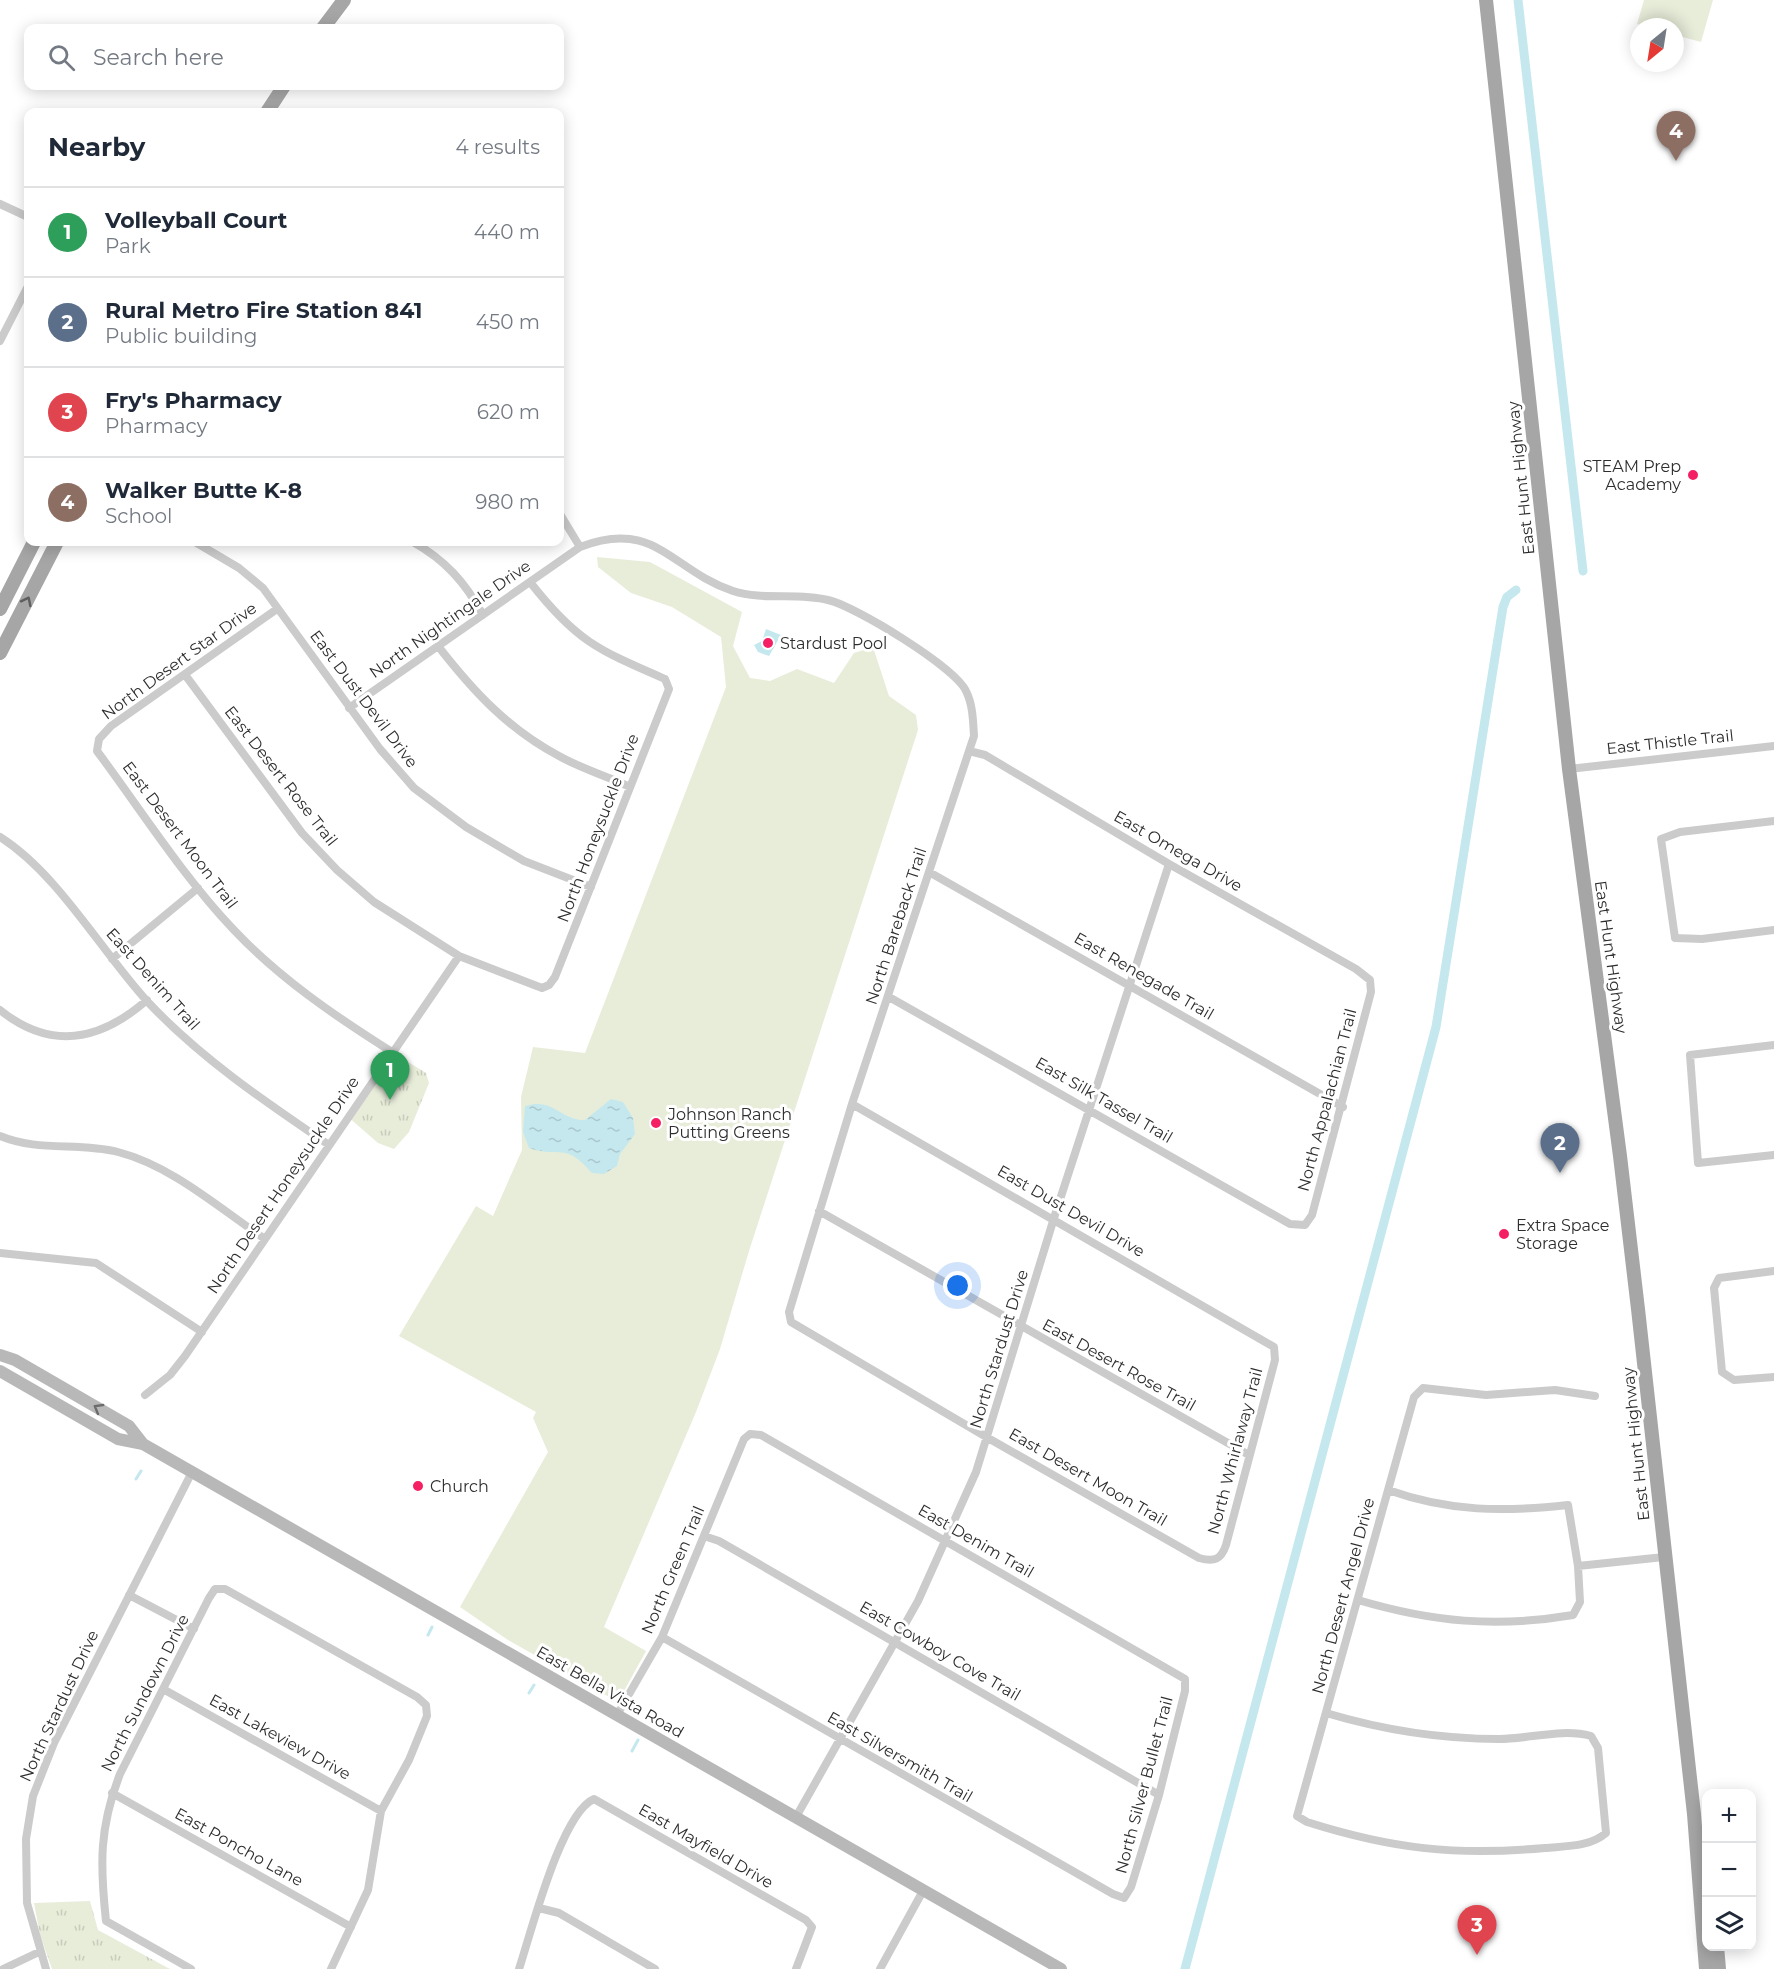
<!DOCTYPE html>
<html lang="en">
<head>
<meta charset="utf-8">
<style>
  :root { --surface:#fff; --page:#f2f2f3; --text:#1f2937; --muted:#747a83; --line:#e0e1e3; --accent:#111827 }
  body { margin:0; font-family:Montserrat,sans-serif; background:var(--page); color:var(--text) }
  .controls { position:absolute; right:18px; bottom:18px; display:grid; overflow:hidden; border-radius:12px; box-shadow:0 3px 15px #0003 }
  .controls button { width:54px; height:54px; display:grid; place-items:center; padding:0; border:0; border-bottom:2px solid var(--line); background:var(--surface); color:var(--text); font:30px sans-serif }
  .compass { position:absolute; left:1630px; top:18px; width:54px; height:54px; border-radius:50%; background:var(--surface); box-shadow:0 3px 15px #0003; rotate:210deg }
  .you { position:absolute; left:958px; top:1286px; width:21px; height:21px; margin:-15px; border:4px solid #fff; border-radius:50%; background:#1a73e8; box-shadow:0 0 0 9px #1a73e833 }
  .badge { display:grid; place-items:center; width:39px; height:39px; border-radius:50%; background:var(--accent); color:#fff; font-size:20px; font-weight:700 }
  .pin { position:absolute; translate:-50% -50px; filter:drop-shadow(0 2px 3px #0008) }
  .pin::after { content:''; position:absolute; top:32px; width:21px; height:18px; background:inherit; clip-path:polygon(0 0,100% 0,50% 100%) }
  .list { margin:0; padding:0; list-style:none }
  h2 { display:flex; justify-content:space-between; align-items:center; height:78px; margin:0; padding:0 24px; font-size:26px }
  h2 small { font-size:20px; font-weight:400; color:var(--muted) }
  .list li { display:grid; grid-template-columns:39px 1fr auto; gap:18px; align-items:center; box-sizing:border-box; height:90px; padding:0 24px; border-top:2px solid var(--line) }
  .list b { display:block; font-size:22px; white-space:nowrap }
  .list p { margin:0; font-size:20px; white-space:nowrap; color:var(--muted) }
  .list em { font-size:20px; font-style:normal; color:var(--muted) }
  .icon { flex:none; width:33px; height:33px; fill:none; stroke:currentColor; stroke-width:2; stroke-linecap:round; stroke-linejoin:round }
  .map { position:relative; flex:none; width:1774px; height:1969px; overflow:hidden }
  .search { position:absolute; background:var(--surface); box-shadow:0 3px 15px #0003; left:24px; top:24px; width:540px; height:66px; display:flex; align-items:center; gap:15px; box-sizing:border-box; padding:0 21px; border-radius:12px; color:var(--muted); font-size:22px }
  .panel { position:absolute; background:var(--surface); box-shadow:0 3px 15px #0003; left:24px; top:108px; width:540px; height:438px; border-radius:12px }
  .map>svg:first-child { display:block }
  .park { fill:url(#park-tufts) }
  .pitch { fill:#e8edda }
  .water { fill:url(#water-ripples) }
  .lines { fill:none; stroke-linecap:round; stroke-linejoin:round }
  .stream { stroke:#c4e8ee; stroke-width:3 }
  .canal { stroke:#c4e8ee; stroke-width:9 }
  .street { stroke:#cbcbcb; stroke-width:8 }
  .secondary { stroke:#b8b8b8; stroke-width:12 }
  .primary { stroke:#a6a6a6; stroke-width:14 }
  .oneway { stroke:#5e5e5e }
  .oneway2 { stroke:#6c6c6c }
  .poi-dot { fill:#f51f64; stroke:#fff; stroke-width:2 }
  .labels { text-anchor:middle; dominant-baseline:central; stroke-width:6; stroke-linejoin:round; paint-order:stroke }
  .poi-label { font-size:16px; fill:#2e2e2e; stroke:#fff; text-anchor:start }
  .street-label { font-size:16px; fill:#2e2e2e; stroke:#fff }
</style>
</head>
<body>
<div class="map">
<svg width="1774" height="1969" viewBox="0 0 1774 1969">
  <defs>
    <pattern id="park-tufts" width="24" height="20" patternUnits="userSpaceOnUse" patternTransform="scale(1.5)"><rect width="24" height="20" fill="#e8edda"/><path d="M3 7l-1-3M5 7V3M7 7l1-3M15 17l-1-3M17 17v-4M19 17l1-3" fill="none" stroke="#c7ccbb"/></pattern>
    <pattern id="water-ripples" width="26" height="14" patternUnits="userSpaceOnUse" patternTransform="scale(1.5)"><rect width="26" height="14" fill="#c4e8ee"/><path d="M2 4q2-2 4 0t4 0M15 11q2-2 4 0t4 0" fill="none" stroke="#a9c7cc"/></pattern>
  </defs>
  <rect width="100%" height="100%" fill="#fff"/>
  <path class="park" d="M 392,1052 L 426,1073 L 429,1083 L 409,1132 L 394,1149 L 378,1143 L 347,1116 Z
    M 90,1901 L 98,1930 L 170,1969 L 52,1969 L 40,1935 L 34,1903 Z"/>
  <path class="pitch" d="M 1644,0 L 1713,0 L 1701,42 L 1675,35 L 1675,27 L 1648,27 L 1637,24 Z
    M 597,557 L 650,562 L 742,612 L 733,646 L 750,678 L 770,681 L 797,669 L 834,683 L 854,653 L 873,647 L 889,696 L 916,715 L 918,730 L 749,1251 L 720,1349 L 696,1412 L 604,1627 L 646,1651 L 618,1702 L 508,1640 L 460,1607 L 548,1452 L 533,1418 L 536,1412 L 399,1336 L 476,1206 L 493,1216 L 522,1150 L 521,1097 L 533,1047 L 585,1053 L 726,687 L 721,637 L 672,607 L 631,593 L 598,567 Z"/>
  <path class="water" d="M 766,629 L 781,635 L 769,656 L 758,652 L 754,645 L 762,641 Z
    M 611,1099 L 623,1102 L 633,1118 L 635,1134 L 620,1154 L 617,1166 L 604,1174 L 592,1173 C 564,1141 562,1159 529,1148 L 523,1132 L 525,1106 C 554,1097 559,1120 585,1120 Z"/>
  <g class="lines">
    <path class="stream" d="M 136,1479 L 141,1471
      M 428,1635 L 432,1627
      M 529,1693 L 534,1685
      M 632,1751 L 638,1740"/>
    <path class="canal" d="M 1518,0 L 1583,571
      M 1185,1969 L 1436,1027 L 1503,607 L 1507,597 L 1516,590"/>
    <path class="street" d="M 0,204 L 28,217
      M 0,341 L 28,286
      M 560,514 L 580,547
      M 195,542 L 239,568 L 263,588 L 380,749 L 414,788 L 466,827 L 524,861 L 591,887
      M 413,542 C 445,560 465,582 483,615
      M 277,609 L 111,726 L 99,739 L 97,751 C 141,810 182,875 233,929 C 279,978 335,1016 392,1052
      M 438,646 C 473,691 508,729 559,756 C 582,769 607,776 630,787
      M 186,676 L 302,833 L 337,870 L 374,902 L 459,956 L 542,988 L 549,985 L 555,977 L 669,689 L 665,679 C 598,650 576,641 530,582
      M 349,708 L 580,547 C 655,518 671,570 733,591 C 764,601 796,592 828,600 C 855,606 955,667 966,691 C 973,705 973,721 974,736 L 852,1104 L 789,1312 L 791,1322 L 988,1438 L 1199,1558 C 1214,1562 1221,1560 1226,1545 L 1275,1360 L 1274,1347 L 852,1104
      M 1569,769 L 1774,746
      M 1774,821 L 1680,832 L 1661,839 L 1675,938 L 1702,939 L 1774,930
      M 0,837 C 57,873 100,949 146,1000 C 199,1057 264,1101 329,1145
      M 929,872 L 1343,1107
      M 112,959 L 198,888
      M 889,997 L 1290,1224 L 1305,1225 L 1312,1215 L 1371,992 L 1370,980 L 1356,969 L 1169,864 L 985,755 L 969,751
      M 0,1010 C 51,1051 100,1041 147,1000
      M 1774,1045 L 1690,1055 L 1698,1163 L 1774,1155
      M 0,1136 C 38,1152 79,1142 118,1152 C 172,1166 219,1208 265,1239
      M 819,1211 L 1249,1455
      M 0,1253 L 96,1263 L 202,1332
      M 1774,1271 L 1719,1278 L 1714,1288 L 1722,1372 L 1734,1380 L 1774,1377
      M 145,1395 L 170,1375 L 185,1356 L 459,956
      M 704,1536 L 719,1541 L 1159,1795
      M 1578,1566 L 1664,1557
      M 129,1595 L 194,1629
      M 1358,1600 C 1432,1622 1496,1628 1573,1615 L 1580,1602 L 1578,1566 L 1568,1505 C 1503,1512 1450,1512 1388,1490
      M 163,1689 L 381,1811
      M 1326,1713 C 1383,1730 1439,1739 1499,1739 C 1529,1739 1562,1728 1591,1736 L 1598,1748 L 1606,1833 C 1590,1847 1566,1846 1545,1848 C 1456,1856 1392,1849 1307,1822 L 1297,1816 L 1414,1397 L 1423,1388 L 1486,1395 L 1555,1390 L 1595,1396
      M 617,1715 L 662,1637 L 744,1439 L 750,1434 L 761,1435 L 1185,1679 L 1185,1691 L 1159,1795 L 1131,1887 L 1124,1898 L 1113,1894 L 662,1637
      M 112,1793 L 351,1927
      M 796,1817 L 918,1601 L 976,1472 L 1054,1218 L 1169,864
      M 539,1908 L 559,1913 L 655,1969
      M 3,1969 L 39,1952
      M 46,1969 L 27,1903 L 26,1839 L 33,1796 L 54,1743 L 192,1472
      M 191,1969 L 106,1921 C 100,1865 99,1828 120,1774 L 209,1598 L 215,1589 L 225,1589 L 417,1697 L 426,1705 L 427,1716 L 409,1760 L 381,1811 L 368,1890 L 331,1969
      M 519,1969 C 531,1933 561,1813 594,1799 L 806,1920 L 812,1927 L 796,1969
      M 880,1969 L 924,1889"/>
    <path class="secondary" d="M 0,1355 L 15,1360 L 129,1426 L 143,1444
      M 0,1371 L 118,1439 L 143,1444 L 192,1472 L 1061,1969"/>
    <path class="primary" d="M 1486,0 L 1569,769 L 1620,1156 L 1638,1309 L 1694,1814 L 1706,1969
      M 323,28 L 344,0
      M 267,112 L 284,86
      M 0,609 L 34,542
      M 0,653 L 57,542
      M 1717,1946 L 1719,1969"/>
  </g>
  <defs><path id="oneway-chevron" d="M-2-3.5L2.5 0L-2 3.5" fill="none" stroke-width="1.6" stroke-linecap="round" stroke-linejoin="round" transform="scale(1.5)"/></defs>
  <use class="oneway" href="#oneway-chevron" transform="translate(27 601) rotate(-63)"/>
  <use class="oneway2" href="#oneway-chevron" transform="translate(98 1408) rotate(-150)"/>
  <g class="poi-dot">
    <circle cx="1693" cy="475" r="6"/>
    <circle cx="768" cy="643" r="6"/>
    <circle cx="656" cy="1123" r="6"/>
    <circle cx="1504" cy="1234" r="6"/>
    <circle cx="418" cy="1486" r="6"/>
  </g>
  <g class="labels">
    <g class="poi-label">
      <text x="1681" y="466" text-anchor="end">STEAM Prep<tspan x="1681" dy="18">Academy</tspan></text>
      <text x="780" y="643">Stardust Pool</text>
      <text x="668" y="1114">Johnson Ranch<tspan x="668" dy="18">Putting Greens</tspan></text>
      <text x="1516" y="1225">Extra Space<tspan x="1516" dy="18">Storage</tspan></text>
      <text x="430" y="1486">Church</text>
    </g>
    <g class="street-label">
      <text transform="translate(1521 478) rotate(-96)">East Hunt Highway</text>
      <text transform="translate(450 619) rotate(-35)">North Nightingale Drive</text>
      <text transform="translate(179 661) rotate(-36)">North Desert Star Drive</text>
      <text transform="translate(364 699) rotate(53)">East Dust Devil Drive</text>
      <text transform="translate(1670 742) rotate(-6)">East Thistle Trail</text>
      <text transform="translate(281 776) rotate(52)">East Desert Rose Trail</text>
      <text transform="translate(598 828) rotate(-69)">North Honeysuckle Drive</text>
      <text transform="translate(180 835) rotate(53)">East Desert Moon Trail</text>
      <text transform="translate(1178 851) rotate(30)">East Omega Drive</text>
      <text transform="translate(896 926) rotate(-72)">North Bareback Trail</text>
      <text transform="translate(1611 957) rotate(82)">East Hunt Highway</text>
      <text transform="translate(1144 976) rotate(30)">East Renegade Trail</text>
      <text transform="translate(153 979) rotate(48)">East Denim Trail</text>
      <text transform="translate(1104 1100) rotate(30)">East Silk Tassel Trail</text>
      <text transform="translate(1327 1100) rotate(-75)">North Appalachian Trail</text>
      <text transform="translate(283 1185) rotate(-56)">North Desert Honeysuckle Drive</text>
      <text transform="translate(1071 1211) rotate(30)">East Dust Devil Drive</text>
      <text transform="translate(999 1349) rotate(-73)">North Stardust Drive</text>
      <text transform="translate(1119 1365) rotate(29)">East Desert Rose Trail</text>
      <text transform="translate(1636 1444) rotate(-96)">East Hunt Highway</text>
      <text transform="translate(1235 1451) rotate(-75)">North Whirlaway Trail</text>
      <text transform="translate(1088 1477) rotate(30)">East Desert Moon Trail</text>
      <text transform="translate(976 1541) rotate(30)">East Denim Trail</text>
      <text transform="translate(673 1570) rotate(-67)">North Green Trail</text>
      <text transform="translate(1343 1596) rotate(-75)">North Desert Angel Drive</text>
      <text transform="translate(940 1651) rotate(30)">East Cowboy Cove Trail</text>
      <text transform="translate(610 1692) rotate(30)">East Bella Vista Road</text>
      <text transform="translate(145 1693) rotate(-63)">North Sundown Drive</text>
      <text transform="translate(59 1706) rotate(-65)">North Stardust Drive</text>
      <text transform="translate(280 1737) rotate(29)">East Lakeview Drive</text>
      <text transform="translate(900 1757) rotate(30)">East Silversmith Trail</text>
      <text transform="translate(1144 1785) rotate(-75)">North Silver Bullet Trail</text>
      <text transform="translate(706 1846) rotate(30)">East Mayfield Drive</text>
      <text transform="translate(239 1847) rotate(29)">East Poncho Lane</text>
    </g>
  </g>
</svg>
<div class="controls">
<button>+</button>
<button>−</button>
<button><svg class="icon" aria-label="layers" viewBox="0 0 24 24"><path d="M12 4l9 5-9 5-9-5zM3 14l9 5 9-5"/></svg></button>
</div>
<svg class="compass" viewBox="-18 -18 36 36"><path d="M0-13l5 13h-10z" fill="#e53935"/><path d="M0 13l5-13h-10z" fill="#747a83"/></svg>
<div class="you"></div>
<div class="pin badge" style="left:390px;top:1100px;background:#2e9e5b">1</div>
<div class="pin badge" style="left:1560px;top:1173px;background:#5c6f8a">2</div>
<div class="pin badge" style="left:1477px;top:1955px;background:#e0444e">3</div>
<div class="pin badge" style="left:1676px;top:161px;background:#8d6e63">4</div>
<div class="search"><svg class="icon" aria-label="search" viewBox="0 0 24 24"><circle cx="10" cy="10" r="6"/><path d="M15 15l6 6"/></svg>Search here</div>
<section class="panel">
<h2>Nearby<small>4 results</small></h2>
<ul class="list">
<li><span class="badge" style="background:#2e9e5b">1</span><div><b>Volleyball Court</b><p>Park</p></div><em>440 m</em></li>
<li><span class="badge" style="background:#5c6f8a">2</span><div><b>Rural Metro Fire Station 841</b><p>Public building</p></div><em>450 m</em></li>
<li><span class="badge" style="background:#e0444e">3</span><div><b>Fry's Pharmacy</b><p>Pharmacy</p></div><em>620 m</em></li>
<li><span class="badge" style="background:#8d6e63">4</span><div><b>Walker Butte K-8</b><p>School</p></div><em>980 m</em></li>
</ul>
</section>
</div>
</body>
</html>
